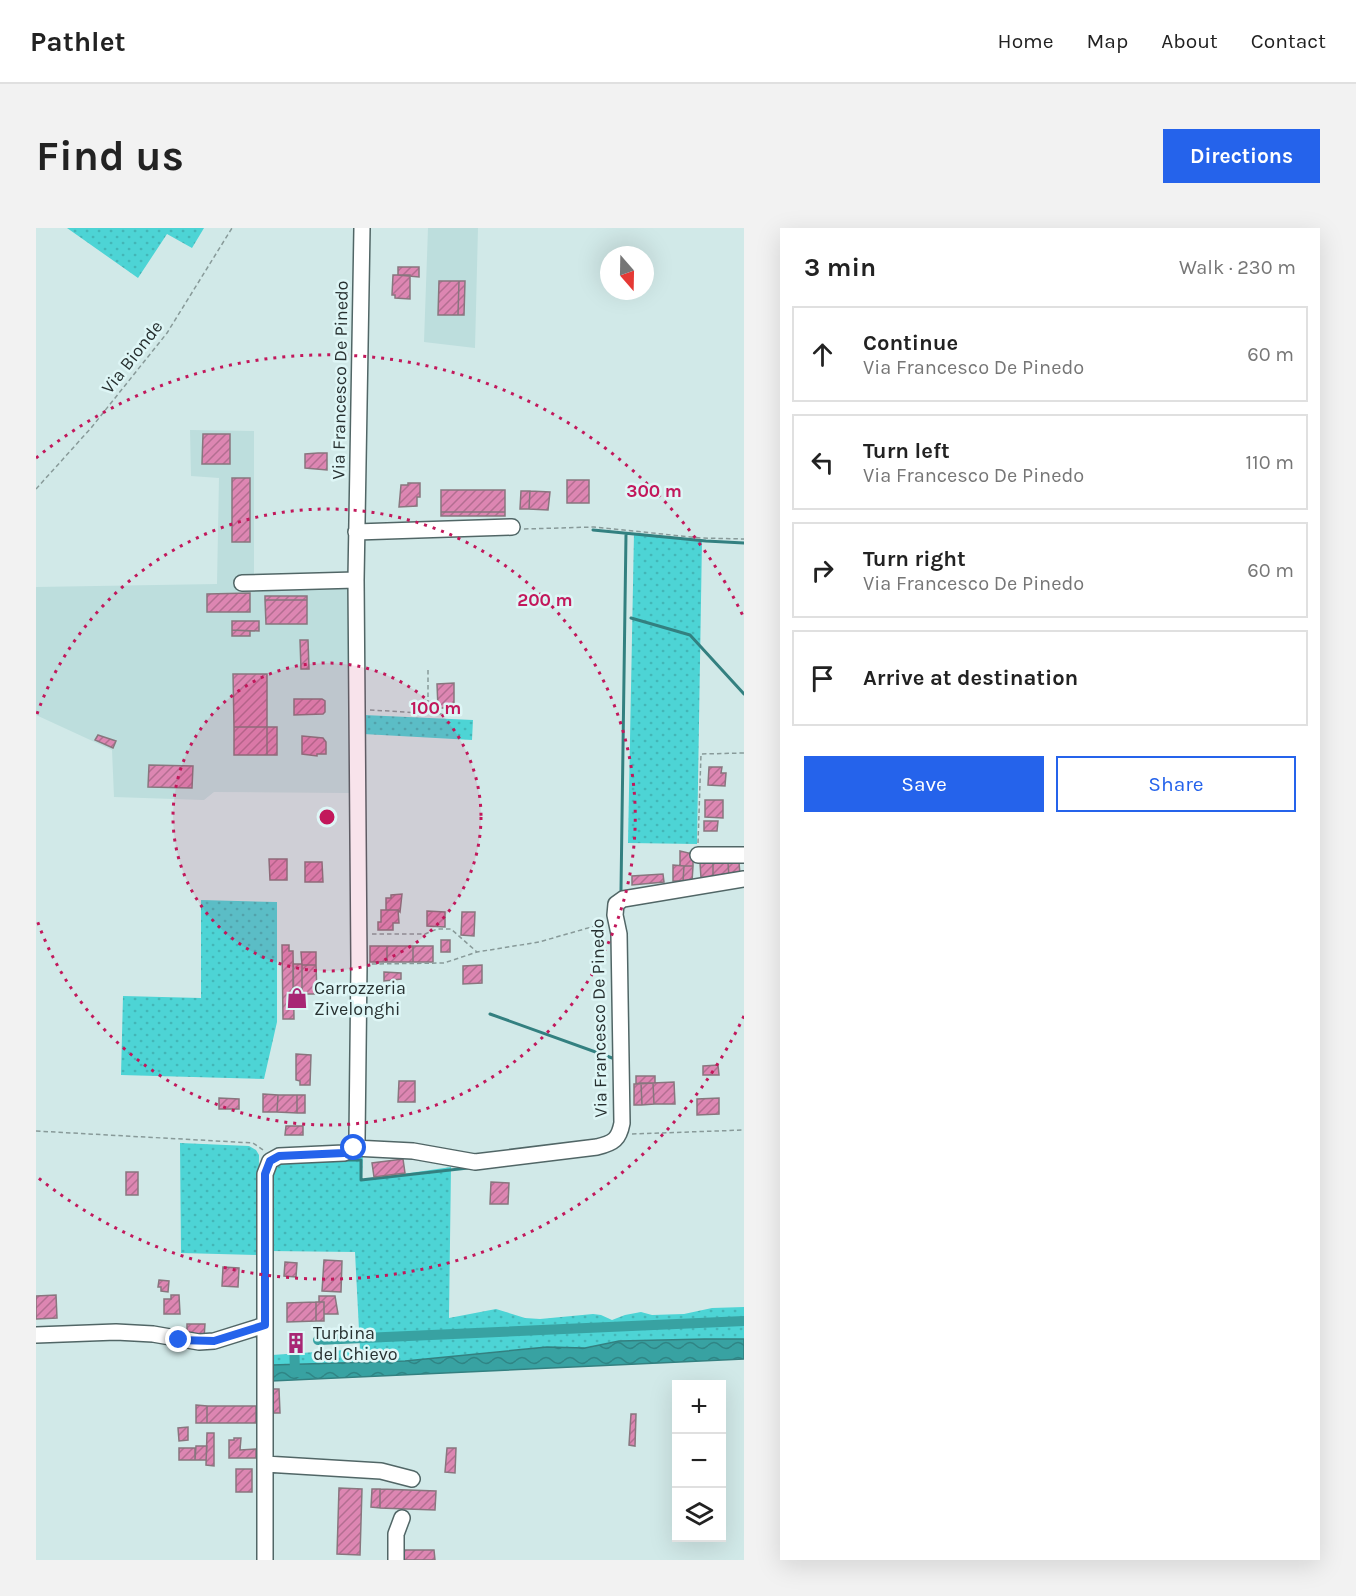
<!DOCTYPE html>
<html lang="en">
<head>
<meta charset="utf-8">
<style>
  :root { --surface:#fff; --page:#f2f2f2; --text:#222; --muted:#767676; --line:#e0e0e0; --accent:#2563eb }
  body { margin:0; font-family:Karla,sans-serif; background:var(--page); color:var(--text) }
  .controls { position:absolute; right:18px; bottom:18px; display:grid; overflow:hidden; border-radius:0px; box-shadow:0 6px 24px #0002 }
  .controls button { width:54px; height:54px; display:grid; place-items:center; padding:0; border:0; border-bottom:2px solid var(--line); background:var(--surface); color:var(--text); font:30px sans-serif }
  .compass { position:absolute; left:564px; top:18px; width:54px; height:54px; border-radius:50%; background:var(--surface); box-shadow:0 6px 24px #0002; rotate:160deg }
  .stop { position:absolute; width:18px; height:18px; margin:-14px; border:4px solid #2563eb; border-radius:50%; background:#fff }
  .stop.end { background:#2563eb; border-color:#fff; box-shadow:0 2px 6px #0008 }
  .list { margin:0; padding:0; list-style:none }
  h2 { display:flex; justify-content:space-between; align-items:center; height:78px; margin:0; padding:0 24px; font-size:26px }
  h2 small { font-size:20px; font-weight:400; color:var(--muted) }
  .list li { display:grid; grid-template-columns:39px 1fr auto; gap:18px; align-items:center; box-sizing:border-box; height:96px; margin:0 12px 12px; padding:0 12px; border:2px solid var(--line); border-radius:0px }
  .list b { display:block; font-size:22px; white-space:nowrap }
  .list p { margin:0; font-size:20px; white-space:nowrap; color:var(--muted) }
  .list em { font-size:20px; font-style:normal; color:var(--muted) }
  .actions { display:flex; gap:12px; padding:18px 24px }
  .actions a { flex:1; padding:14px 0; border:2px solid var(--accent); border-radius:0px; text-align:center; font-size:21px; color:var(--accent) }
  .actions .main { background:var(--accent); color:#fff }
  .icon { flex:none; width:33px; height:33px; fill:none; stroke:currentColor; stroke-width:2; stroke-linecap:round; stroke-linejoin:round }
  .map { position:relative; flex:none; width:708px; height:1332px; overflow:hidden; border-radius:0px }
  header { display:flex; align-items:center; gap:36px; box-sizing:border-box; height:84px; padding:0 30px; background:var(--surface); border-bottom:2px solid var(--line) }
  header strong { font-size:28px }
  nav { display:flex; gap:33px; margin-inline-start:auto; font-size:21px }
  .intro { display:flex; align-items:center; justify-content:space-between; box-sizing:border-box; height:144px; padding:0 36px }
  h1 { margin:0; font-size:42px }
  .button { padding:15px 27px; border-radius:0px; background:var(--accent); color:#fff; font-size:21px; font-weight:700 }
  main { display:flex; gap:36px; padding:0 36px }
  aside { flex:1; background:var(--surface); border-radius:0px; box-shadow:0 6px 24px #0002 }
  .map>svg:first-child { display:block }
  .built { fill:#bddedd }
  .grass { fill:url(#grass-dots) }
  .water { fill:url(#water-waves); stroke:#338080; stroke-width:1.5 }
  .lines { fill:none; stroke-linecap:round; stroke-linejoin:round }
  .stream { stroke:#338080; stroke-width:3 }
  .canal { stroke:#38a2a2; stroke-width:10 }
  .building { fill:url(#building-hatch); stroke:#88767e; stroke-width:1.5 }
  .minor-casing { stroke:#516666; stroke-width:18 }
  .path { stroke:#889a99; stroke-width:1.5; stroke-dasharray:4.5 3; stroke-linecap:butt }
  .minor { stroke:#fff; stroke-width:15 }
  .route { stroke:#2563eb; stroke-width:8 }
  .ring { fill:none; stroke:#c2185b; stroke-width:3; stroke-dasharray:3 6 }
  .labels { text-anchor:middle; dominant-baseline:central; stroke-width:5; stroke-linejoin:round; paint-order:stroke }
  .street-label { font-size:18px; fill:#283131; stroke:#def6f6 }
  .poi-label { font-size:18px; fill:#283131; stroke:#def6f6; text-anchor:start }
  .centre { fill:#c2185b; stroke:#def6f6; stroke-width:3 }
  .ring-label { font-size:18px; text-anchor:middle; font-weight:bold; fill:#c2185b; stroke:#def6f6; stroke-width:5; stroke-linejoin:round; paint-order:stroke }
</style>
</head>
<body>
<header>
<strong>Pathlet</strong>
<nav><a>Home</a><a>Map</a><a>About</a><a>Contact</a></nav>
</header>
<div class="intro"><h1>Find us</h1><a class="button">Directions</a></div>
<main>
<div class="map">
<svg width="708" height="1332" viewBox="0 0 708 1332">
  <defs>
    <pattern id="grass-dots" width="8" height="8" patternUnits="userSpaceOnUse" patternTransform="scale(1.5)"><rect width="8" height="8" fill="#4dd4d5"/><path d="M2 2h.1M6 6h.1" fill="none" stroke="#43b6b7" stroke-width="1.8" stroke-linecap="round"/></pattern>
    <pattern id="water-waves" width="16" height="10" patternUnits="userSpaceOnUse" patternTransform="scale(1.5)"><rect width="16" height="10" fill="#38a2a2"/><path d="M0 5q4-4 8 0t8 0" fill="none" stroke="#2f8585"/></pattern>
    <pattern id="building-hatch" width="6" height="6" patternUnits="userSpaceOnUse" patternTransform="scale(1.5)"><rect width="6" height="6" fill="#dd86b2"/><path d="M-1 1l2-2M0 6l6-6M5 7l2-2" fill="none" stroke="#b36e91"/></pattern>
  </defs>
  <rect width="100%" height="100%" fill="#d1e9e8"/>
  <path class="built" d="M 392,0 L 442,0 L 439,120 L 388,114 Z
    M 154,202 L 218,203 L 218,348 L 314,349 L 315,565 L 178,564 L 168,572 L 78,569 L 76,522 L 0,487 L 0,359 L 181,356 L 183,250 L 155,248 Z"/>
  <path class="grass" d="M 31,0 L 168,0 L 156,20 L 131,6 L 102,50 Z
    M 598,305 L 666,312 L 661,616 L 592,615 Z
    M 328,487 L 437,492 L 436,512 L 327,506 Z
    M 165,672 L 241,674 L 241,794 L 228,851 L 85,847 L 87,768 L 165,770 Z
    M 144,915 L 213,918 L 220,922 L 223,927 L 222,1027 L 145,1025 Z
    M 327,926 L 326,952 L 415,939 L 413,1090 L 460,1081 L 489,1090 L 504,1091 L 557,1086 L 565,1087 L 576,1092 L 589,1087 L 605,1084 L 616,1087 L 648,1086 L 676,1080 L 708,1079 L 708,1111 L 583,1113 L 549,1120 L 511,1119 L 369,1133 L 236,1137 L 236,1127 L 324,1121 L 319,1024 L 233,1023 L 234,946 L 238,937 L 244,934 L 321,931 Z"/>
  <path class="water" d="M 669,1111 L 708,1111 L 708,1131 L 236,1153 L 236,1137 L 369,1133 L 511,1119 L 549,1120 L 583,1113 Z"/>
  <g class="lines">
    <path class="stream" d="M 557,302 L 670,313 L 708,315
      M 595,390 L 654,407 L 708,466
      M 585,662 L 590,306
      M 454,786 L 579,831
      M 307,932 L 325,932 L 325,952 L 432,940"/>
    <path class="canal" d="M 282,1112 L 708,1093
      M 258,1114 L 259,1144 L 265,1144"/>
  </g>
  <path class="building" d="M 362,39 L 383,39 L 383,49 L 362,47 Z
    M 357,47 L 374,47 L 374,71 L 359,70 L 359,67 L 356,67 Z
    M 403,53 L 423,53 L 422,87 L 402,87 Z
    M 423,53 L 429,53 L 428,87 L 422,87 Z
    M 167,206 L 194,206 L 194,236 L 166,236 Z
    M 282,225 L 291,225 L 291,242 L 269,240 L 269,226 Z
    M 196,250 L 214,250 L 214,314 L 196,314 Z
    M 531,252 L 553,252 L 553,275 L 531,275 Z
    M 372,255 L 384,255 L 384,269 L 381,269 L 381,278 L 363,279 L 365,257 L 372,257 Z
    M 405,262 L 469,262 L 469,284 L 405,284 Z
    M 485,263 L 494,263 L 493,281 L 484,281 Z
    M 494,263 L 514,264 L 512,282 L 493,281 Z
    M 405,284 L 469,284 L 469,288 L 405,288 Z
    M 214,365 L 214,384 L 171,384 L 171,366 Z
    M 229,368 L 271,368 L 271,372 L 229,372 Z
    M 229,372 L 271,372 L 271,396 L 230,396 Z
    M 196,393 L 223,393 L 223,403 L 196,402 Z
    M 196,402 L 214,403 L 214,408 L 196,408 Z
    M 264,412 L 272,412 L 273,441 L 265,441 Z
    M 197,446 L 231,446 L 231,499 L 198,499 Z
    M 418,455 L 418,480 L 402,480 L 401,456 Z
    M 258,471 L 286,471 L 289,473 L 289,484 L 287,486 L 258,487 Z
    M 198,499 L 231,499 L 231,527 L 198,527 Z
    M 231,499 L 241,499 L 241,527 L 231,527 Z
    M 62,507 L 80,513 L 77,520 L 59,512 Z
    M 266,508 L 287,510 L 290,514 L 290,526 L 281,526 L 281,528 L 266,526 Z
    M 113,537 L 157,538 L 156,560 L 112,559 Z
    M 673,539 L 686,539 L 685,545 L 690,545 L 689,558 L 672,557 Z
    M 669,572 L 687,572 L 687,590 L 669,589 Z
    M 668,593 L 682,593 L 681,603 L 668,603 Z
    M 644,623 L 657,626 L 657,638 L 644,638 Z
    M 233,631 L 251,631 L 251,652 L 234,652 Z
    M 269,634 L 286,634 L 287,654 L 269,654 Z
    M 703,634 L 704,647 L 693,649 L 692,635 Z
    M 664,635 L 677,635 L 677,650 L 665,650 Z
    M 677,635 L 692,635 L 693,649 L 677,650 Z
    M 637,637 L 648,638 L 647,653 L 637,653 Z
    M 648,638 L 657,638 L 656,654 L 647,653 Z
    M 627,646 L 628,654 L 596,657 L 596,648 Z
    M 366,666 L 364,684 L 362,682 L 350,682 L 350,670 L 355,670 L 355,667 Z
    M 345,682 L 362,682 L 363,695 L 357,695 L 357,702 L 342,702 L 342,694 L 345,694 Z
    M 391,683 L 409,684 L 409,699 L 391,698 Z
    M 426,684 L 439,684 L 438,708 L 425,707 Z
    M 405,712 L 414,712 L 414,724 L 405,724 Z
    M 246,717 L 253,717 L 253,723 L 257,723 L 258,791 L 247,791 Z
    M 334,718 L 351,718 L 351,734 L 334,734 Z
    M 351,718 L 377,718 L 377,734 L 351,734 Z
    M 377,718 L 397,718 L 397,734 L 377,734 Z
    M 265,724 L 280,724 L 280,737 L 266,737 Z
    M 257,736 L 266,736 L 266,768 L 257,768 Z
    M 266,737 L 280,737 L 281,766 L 266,766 Z
    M 446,737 L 446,755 L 427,756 L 427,738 Z
    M 348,744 L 365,745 L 365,751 L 348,753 Z
    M 260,826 L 275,827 L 274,857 L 264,857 L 264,853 L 260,852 Z
    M 682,837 L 683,847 L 667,847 L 667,838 Z
    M 600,848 L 619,848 L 619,855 L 600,856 Z
    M 363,853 L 379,853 L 379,874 L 362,874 Z
    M 638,854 L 639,876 L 618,876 L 617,855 Z
    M 605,855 L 606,877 L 598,877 L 598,856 Z
    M 605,855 L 617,855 L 618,876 L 606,877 Z
    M 227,866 L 242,867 L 241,884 L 227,884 Z
    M 242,867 L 261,867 L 261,885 L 241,884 Z
    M 261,867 L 269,867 L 269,885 L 261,885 Z
    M 183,870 L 203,871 L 203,881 L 183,881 Z
    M 683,870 L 683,886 L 661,887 L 661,871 Z
    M 250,898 L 267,898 L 267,907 L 249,907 Z
    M 367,931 L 369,945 L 338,949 L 336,935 Z
    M 90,944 L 102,944 L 102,967 L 90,967 Z
    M 455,954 L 473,955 L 472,976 L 454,976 Z
    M 288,1032 L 306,1033 L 305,1064 L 286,1063 Z
    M 249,1034 L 261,1035 L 260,1049 L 248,1048 Z
    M 187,1039 L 203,1040 L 202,1059 L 186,1058 Z
    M 123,1052 L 133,1053 L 132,1064 L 125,1063 L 125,1059 L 122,1059 Z
    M 20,1067 L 21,1090 L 0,1091 L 0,1068 Z
    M 135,1067 L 143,1067 L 144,1086 L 128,1086 L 128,1071 L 135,1071 Z
    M 283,1068 L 299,1068 L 302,1086 L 288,1086 L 288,1074 L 283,1074 Z
    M 280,1074 L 280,1093 L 251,1094 L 251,1075 Z
    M 280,1074 L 288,1074 L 288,1093 L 280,1093 Z
    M 151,1096 L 169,1096 L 168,1110 L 151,1110 Z
    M 254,1107 L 266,1107 L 267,1122 L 255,1123 Z
    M 236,1161 L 243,1161 L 244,1185 L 236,1185 Z
    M 160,1177 L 171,1178 L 171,1195 L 160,1195 Z
    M 171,1178 L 220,1178 L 220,1195 L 171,1195 Z
    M 595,1186 L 600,1186 L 599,1218 L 593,1217 Z
    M 152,1199 L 152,1212 L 143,1213 L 142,1200 Z
    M 171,1205 L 178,1205 L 178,1238 L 170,1237 Z
    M 198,1210 L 205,1210 L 204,1222 L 220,1221 L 220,1230 L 193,1230 L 193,1212 L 198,1212 Z
    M 160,1218 L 171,1218 L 170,1232 L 159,1232 Z
    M 143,1220 L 159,1220 L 159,1232 L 143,1232 Z
    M 411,1220 L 420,1220 L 419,1245 L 409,1244 Z
    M 200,1241 L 216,1241 L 216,1264 L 200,1264 Z
    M 303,1260 L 326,1261 L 324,1327 L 301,1326 Z
    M 336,1261 L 344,1261 L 344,1280 L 335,1279 Z
    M 344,1261 L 400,1263 L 399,1282 L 344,1280 Z
    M 366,1322 L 398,1322 L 399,1332 L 366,1332 Z"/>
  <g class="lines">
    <defs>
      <path id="minor" d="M 320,304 L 476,299
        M 206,355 L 320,352
        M 662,627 L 708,627
        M 318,920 L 377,923 L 439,934 L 561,919 C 578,915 583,911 586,895 L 583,706 L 579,687 L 580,676 L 587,671 L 708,651
        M 0,1107 L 80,1104 L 117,1106 L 163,1114 L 178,1113 L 229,1097
        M 229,1236 L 345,1243 L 376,1251
        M 229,1332 L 229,946 L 234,933 L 243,928 L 308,925 L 318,920 L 321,911 L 323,736 L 320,352 L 326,0
        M 360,1332 L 360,1306 L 366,1290"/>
    </defs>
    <use href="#minor" class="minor-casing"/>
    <path class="path" d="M 0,261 L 55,200 L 131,105 L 196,0
      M 488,301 L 558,299 L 665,310 L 708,311
      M 392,442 L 392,484
      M 334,482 L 422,487
      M 662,615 L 665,526 L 708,525
      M 336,706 L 389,706 L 401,701 L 415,701 L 441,724
      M 336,736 L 408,735 L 441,724 L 503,714 L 566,696
      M 0,903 L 217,915 L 227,922
      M 596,906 L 708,902"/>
    <use href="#minor" class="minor"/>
  </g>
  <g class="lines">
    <path class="route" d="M 143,1112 L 178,1113 L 229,1097 L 229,946 L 234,933 L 243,928 L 308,925 L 318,920"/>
  </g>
  <circle cx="291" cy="589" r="154" fill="#c2185b" fill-opacity=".12"/>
  <g class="ring">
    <circle cx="291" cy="589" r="154"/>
    <path d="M1 486A308 308 0 1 1 1 692"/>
    <path d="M708 788A462 462 0 0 1 0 948M0 230A462 462 0 0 1 708 390"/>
  </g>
  <defs>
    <symbol id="shop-bare" viewBox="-9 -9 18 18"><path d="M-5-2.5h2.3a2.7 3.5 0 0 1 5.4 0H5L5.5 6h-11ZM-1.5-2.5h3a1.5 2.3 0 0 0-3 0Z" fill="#a82674" stroke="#def6f6" stroke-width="2.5" paint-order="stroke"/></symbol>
    <symbol id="building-bare" viewBox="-9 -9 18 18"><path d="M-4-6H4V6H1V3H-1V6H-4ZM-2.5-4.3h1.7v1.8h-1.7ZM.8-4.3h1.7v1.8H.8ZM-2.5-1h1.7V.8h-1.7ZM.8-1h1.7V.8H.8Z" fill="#a82674" stroke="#def6f6" stroke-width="2.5" paint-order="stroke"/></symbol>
  </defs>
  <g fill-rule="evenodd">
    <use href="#shop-bare" x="246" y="755" width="30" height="30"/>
    <use href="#building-bare" x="245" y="1100" width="30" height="30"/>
  </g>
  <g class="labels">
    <g class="street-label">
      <text transform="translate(96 129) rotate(-52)">Via Bionde</text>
      <text transform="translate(304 152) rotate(-89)">Via Francesco De Pinedo</text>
      <text transform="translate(563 790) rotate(-91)">Via Francesco De Pinedo</text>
    </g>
    <g class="poi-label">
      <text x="278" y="760">Carrozzeria<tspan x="278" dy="21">Zivelonghi</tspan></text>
      <text x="277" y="1105">Turbina<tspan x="277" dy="21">del Chievo</tspan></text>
    </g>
  </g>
  <circle cx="291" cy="589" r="9" class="centre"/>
  <g class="ring-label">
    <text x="618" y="269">300 m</text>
    <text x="509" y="378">200 m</text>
    <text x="400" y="486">100 m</text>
  </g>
</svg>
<div class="controls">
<button>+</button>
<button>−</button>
<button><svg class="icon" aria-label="layers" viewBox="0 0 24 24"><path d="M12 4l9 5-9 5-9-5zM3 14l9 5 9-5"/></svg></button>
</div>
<svg class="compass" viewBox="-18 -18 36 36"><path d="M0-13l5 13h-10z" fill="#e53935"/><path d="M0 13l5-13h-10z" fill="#767676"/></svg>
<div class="stop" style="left:318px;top:920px"></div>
<div class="stop end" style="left:143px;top:1112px"></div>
</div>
<aside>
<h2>3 min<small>Walk · 230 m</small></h2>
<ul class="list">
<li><svg class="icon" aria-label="ahead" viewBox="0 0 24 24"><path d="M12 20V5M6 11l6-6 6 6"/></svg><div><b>Continue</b><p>Via Francesco De Pinedo</p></div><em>60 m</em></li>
<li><svg class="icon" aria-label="left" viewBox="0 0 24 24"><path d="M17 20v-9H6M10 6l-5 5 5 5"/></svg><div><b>Turn left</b><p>Via Francesco De Pinedo</p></div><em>110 m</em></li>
<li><svg class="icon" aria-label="right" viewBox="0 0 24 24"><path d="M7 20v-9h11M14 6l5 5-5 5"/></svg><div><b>Turn right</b><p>Via Francesco De Pinedo</p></div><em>60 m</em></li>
<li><svg class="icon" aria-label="arrive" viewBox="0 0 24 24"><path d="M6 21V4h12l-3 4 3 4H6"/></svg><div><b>Arrive at destination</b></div></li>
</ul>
<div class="actions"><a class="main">Save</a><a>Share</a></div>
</aside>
</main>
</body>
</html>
